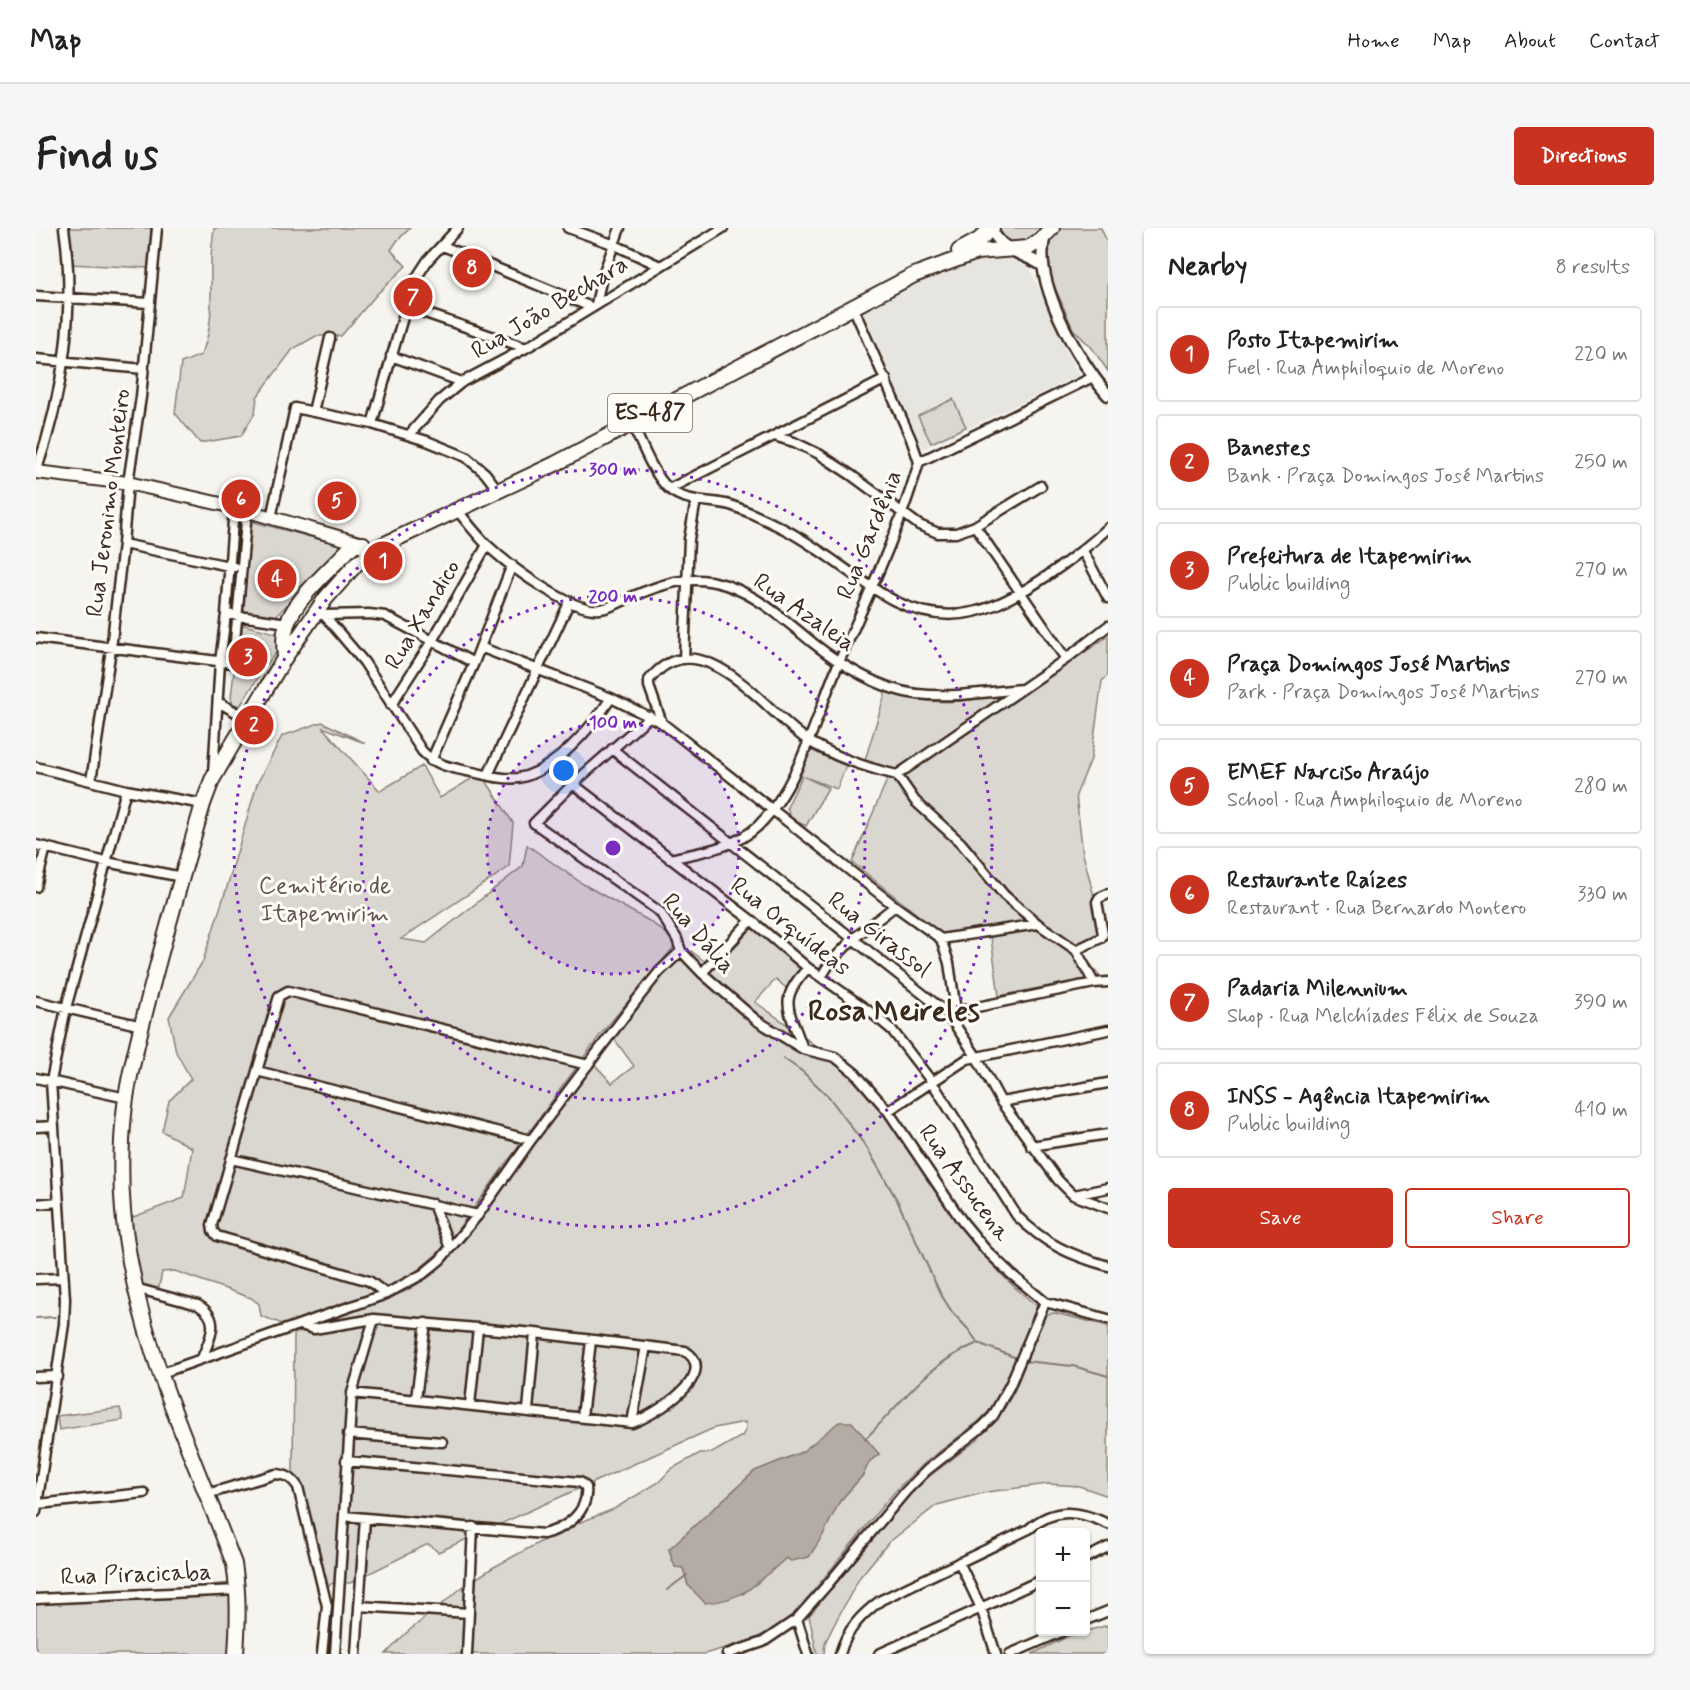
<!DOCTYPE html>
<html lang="en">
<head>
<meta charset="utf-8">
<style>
  :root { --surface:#fff; --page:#f6f6f6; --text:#222; --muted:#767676; --line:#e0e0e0; --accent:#c8321e }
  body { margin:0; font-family:Mynerve,sans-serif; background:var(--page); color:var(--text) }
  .controls { position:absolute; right:18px; bottom:18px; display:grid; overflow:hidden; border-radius:6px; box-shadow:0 2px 4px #0004 }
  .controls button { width:54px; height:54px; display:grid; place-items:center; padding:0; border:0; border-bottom:2px solid var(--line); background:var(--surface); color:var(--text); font:30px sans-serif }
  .you { position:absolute; left:528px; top:543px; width:21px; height:21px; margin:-15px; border:4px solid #fff; border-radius:50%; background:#1a73e8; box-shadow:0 0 0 9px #1a73e833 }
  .badge { display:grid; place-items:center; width:39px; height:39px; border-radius:50%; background:var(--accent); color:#fff; font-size:20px; font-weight:700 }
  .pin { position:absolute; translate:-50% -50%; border:3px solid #fff; box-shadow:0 2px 6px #0006 }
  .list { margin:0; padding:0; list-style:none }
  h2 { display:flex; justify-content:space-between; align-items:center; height:78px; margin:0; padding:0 24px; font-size:26px }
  h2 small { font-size:20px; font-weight:400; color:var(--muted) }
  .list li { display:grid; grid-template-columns:39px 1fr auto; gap:18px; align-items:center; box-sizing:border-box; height:96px; margin:0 12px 12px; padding:0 12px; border:2px solid var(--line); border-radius:6px }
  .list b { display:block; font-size:22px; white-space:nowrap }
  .list p { margin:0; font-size:20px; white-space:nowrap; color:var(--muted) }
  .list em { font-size:20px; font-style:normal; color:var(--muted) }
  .actions { display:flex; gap:12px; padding:18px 24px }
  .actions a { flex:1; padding:14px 0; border:2px solid var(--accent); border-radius:6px; text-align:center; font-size:21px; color:var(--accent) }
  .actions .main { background:var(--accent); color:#fff }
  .map { position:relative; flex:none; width:1072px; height:1426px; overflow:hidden; border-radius:6px }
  header { display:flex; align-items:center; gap:36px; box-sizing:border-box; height:84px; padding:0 30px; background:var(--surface); border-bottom:2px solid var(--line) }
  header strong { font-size:28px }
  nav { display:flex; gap:33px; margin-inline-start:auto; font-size:21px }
  .intro { display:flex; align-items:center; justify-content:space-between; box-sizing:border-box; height:144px; padding:0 36px }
  h1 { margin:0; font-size:42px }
  .button { padding:15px 27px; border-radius:6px; background:var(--accent); color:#fff; font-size:21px; font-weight:700 }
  main { display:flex; gap:36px; padding:0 36px }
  aside { flex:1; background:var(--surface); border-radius:6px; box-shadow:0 2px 4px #0004 }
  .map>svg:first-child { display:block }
  .built { fill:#e7e5df }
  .green { fill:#dad6d0; stroke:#8a8077; stroke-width:1.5; fill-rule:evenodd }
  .water { fill:#b4aca4; stroke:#84786e; stroke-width:1.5 }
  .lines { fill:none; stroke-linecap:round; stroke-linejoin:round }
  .stream { stroke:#84786e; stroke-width:2 }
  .minor-casing { stroke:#3b2a1e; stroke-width:13 }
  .tertiary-casing { stroke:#3b2a1e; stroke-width:15 }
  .secondary-casing { stroke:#3b2a1e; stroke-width:16 }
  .primary-casing { stroke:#3b2a1e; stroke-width:18 }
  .minor { stroke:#fdfcf7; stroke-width:8 }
  .tertiary { stroke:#fdfcf7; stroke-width:10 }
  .secondary { stroke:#fdfcf7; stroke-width:12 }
  .primary { stroke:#fdfcf7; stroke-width:14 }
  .ring { fill:none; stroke:#7b2cbf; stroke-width:3; stroke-dasharray:3 6 }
  .labels { text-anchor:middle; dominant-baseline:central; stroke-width:6; stroke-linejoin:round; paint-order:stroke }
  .shield { fill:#fdfcf7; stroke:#75695f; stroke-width:1.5 }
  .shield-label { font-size:22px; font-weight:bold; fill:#3b2a1e }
  .street-label { font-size:24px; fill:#3b2a1e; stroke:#fdfcf7 }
  .park-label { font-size:24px; fill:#63554a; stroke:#fdfcf7 }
  .district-label { font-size:30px; font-weight:bold; fill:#3b2a1e; stroke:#fdfcf7 }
  .centre { fill:#7b2cbf; stroke:#fdfcf7; stroke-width:3 }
  .ring-label { font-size:18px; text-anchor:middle; font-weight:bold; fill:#7b2cbf; stroke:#fdfcf7; stroke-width:6; stroke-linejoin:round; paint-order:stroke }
</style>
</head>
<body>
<header>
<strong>Map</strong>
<nav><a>Home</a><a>Map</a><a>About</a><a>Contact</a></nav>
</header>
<div class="intro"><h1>Find us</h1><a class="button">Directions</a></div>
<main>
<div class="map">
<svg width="1072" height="1426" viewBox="0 0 1072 1426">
  <rect width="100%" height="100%" fill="#f5f4ee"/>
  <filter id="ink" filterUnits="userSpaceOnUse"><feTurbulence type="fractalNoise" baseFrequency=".0167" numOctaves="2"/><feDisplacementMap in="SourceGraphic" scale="12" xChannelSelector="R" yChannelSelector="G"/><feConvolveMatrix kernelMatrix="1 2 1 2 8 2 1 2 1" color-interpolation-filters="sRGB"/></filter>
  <g filter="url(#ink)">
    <path class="built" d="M 949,27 L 974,30 L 994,41 L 1040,142 L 1044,147 L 887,221 L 825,80 L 878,53 Z"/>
    <path class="green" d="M 30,0 L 115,0 L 113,40 L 34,36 Z
      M 178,0 L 374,0 L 361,13 L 355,22 L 370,38 L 341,66 L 305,108 L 280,108 L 257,121 L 221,169 L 219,185 L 205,208 L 164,215 L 139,185 L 145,135 L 165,127 C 179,97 174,65 175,33 C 175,22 177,11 178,0 Z
      M 963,0 L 1006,0 C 1005,1 1000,8 1000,9 C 988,19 964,18 963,0 Z
      M 1021,0 L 1065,0 L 1072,16 L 1072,143 L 1056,120 L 1037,101 L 1014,48 L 1008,22 Z
      M 917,171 L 930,199 L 895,215 L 882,188 Z
      M 210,292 L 309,318 L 237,391 L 204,385 Z
      M 204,396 L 243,406 L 241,423 L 225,445 L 204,478 L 197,476 L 195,469 Z
      M 1072,408 L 1072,447 L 1066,453 L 1055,531 L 1040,567 L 1047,626 L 1069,710 L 1044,723 L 1064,748 L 963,768 L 955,710 L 908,708 L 816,634 L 851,552 L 850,548 L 826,542 L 850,463 C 930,493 1008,456 1072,408 Z
      M 286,494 L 329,515 L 286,499 L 344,563 L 386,538 L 404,570 L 438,549 L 449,551 L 477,595 L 473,639 L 365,711 L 390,715 L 487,638 L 491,617 L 547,656 L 613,693 L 642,714 L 564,807 L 420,1004 L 402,1025 L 372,1050 L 305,1078 L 249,1097 L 225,1088 L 223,1076 L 215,1070 L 139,1043 L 126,1044 L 122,1064 L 101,1054 L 92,991 L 148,970 L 156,920 L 126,903 L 133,873 L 155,851 L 140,824 L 133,789 L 167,733 L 191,659 L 221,556 L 246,508 Z
      M 775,522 L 810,538 L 801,561 L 769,549 L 792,560 L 770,598 L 755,591 L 751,579 L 766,548 L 764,547 Z
      M 716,700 L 766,741 L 750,760 L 740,751 L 719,774 C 763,804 807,836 841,878 C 865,906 882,939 903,969 C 932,1010 962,1048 1001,1078 L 969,1161 L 956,1180 L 943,1193 L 886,1237 L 864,1258 L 848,1276 L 758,1387 L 737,1402 L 713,1413 L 668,1426 L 350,1426 L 369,1406 L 428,1358 L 458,1339 L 532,1299 L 578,1281 L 623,1254 L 635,1241 L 664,1225 L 676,1225 L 706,1208 L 710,1201 L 709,1194 L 678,1200 L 402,1324 L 394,1317 L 390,1317 L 314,1355 L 309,1355 L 303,1351 L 291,1359 C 284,1323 276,1277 257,1246 L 258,1106 L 370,1063 L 396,1047 L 418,1023 L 557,835 L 576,855 L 598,838 L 576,808 L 622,752 L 649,725 L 655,723 L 679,741 ZM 785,1210 L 843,1226 L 833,1234 L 827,1247 L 804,1273 L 796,1286 L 750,1330 L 707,1366 L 652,1357 L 647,1340 L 636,1332 L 633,1321 L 719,1243 L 766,1224 Z
      M 1019,1085 L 1072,1098 L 1072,1268 L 1043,1258 L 1012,1256 L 951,1264 L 901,1277 L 852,1315 L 824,1349 L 800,1393 L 789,1415 L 788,1426 L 781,1426 L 773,1388 L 845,1300 L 873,1267 L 890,1251 L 941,1212 L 968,1181 L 978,1164 L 1009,1086 Z
      M 84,1180 L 87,1192 L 23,1202 L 21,1188 Z
      M 195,1355 L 204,1426 L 0,1426 L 0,1367 L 92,1365 Z
      M 1072,1397 L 1072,1426 L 996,1426 L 1033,1408 Z"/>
    <path class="water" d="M 803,1194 L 816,1194 L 843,1226 L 833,1234 L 827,1247 L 804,1273 L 787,1307 L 773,1329 L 755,1333 L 750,1330 C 722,1355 708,1372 669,1375 L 652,1357 L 647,1340 L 639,1339 L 633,1321 L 719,1243 L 766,1224 Z"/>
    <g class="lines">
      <path class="stream" d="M 747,830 L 767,844 L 793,869 L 831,920 L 861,972 L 904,1065 L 916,1084 L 932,1101 L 942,1115 L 983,1131
        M 0,1090 L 19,1089
        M 988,1133 L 1037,1138 L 1072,1148
        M 829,1211 C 867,1174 890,1136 942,1115
        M 631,1362 L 651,1347"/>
      <defs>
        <path id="minor" d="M 532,0 L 579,17 L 624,38
          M 407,18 L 555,79
          M 0,68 L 113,75
          M 560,76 L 566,49 L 584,0
          M 369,78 L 490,120
          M 817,79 L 875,211 L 883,234
          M 355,128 L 426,154
          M 0,131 L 108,141
          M 277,184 L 294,110
          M 595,194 C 605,214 617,247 633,261 C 649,275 676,272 694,277 C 712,283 728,291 744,299 C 785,319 819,352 859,373 C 917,402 962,381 1011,348 C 1033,333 1053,318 1072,300
          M 336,196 L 377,55 L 392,32 L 422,0
          M 373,207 L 403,173 L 426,154 L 490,120 L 687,0
          M 738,208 L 758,214 L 783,226 L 815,247 L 883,297 L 902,305 L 920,305 L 939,298 L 1005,258
          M 883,234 L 1057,149
          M 0,244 C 27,167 40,81 28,0
          M 633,261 L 850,151
          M 421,282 C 431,294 440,306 451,317 C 471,336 535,385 564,381 C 574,380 584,374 593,370 C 626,356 654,345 690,357 C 723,368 750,393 777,415 C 805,437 845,462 881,466 C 916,470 952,464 986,461
          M 235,290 L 259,180 L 336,196 L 391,213 L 430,229 L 449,245 L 462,262
          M 939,298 L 1030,431
          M 87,316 L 198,339
          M 1047,323 L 1072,370
          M 190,386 L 251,395
          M 278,387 L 288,387 L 328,434 L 386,523 C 400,538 417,540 436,544 C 451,547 467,552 482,550 C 518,544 556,499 575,470
          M 288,387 L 333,386 L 349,388 L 438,435
          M 0,410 L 197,435 L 211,283
          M 444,419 L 575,470 L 626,495 L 859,678 L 905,711 L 913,735 L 920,783
          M 648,431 L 653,311 L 660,272
          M 182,474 L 212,491
          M 355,477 L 396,413 L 451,317
          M 614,488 L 537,556 L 498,595 L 624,684 L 641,711 L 645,723 L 666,745 L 720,792 L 767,821 L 799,829 L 819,845 L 852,883 L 926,993 L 950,1022 L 975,1046 L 1009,1074 L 1072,1091
          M 626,495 L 613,458 L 613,452 C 666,386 734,491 776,515 C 802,530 831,540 861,547 L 1030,431 L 1072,398
          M 576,521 L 911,785 L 940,828 L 965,874 L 1022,952 L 1037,967 L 1072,980
          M 395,533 L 438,435 L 476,337
          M 0,539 L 90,562 L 167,576
          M 177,546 L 184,434 L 190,386 L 198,279
          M 452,547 L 534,373
          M 861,547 L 879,573 L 925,615 L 968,667 L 1002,696 L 1040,722 L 1058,755
          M 55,553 L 75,421 L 87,316 L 92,255 L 105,169 L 121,0
          M 537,556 L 715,692 L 772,740 L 833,783 L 856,802 L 896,854 L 981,988 C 1009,1016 1034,1027 1072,1038
          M 0,617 L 70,634 L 146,649
          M 634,631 C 664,624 699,620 722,598 C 765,556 780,486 804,432 C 832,367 863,303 883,234
          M 0,659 L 10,619
          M 905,711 L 1002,696
          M 1040,722 L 1065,710 L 1067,706 L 1061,674 L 1063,670 L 1072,666
          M 666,745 L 715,692
          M 785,749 L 794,735 L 817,711 L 859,678
          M 0,773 L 106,798
          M 917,784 L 1058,755 L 1072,754
          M 767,821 C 754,782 740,773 772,740
          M 221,843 L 495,912
          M 0,850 L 90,870
          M 965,874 L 1072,855
          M 852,883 L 931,831 L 1072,802
          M 0,899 L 18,898
          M 995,918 L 1072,906
          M 195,931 L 442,987
          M 1038,967 L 1072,960
          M 0,976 L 23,974
          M 397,976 L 414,1020
          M 0,1051 L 27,1050
          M 99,1060 L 162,1077 C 186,1091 174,1110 166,1130
          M 350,1066 L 333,1053 L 181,1008 L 177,1003 L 176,997 L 243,768 L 252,763 L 552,837
          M 264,1097 L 278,1101 L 338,1091 L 499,1105 L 649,1123 C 686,1146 617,1188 596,1195 L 316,1165
          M 123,1146 L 350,1066 L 387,1046 L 404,1032 L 442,987 L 495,912 L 603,769 L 623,744 L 645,723
          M 0,1149 L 22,1148
          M 380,1170 L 390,1095
          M 434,1177 L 442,1100
          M 492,1182 L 499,1105
          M 546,1189 L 555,1113
          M 596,1195 L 610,1118
          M 312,1206 L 406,1214
          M 171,1266 L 240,1246 C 251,1247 256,1250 262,1259 L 291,1378 L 286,1426
          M 2,1276 L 108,1265
          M 0,1284 L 28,1096 L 29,1071 L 15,853 L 30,780 L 90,562
          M 308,1288 L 507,1306 C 530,1301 553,1284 550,1259 L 544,1254 L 310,1233
          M 1050,1330 L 1072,1319
          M 923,1334 L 945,1380 L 960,1426
          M 0,1371 L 202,1362
          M 323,1378 L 433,1385
          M 761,1391 L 772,1426
          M 1050,1392 L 1072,1383
          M 299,1426 L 316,1165 L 338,1091
          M 320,1426 L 329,1290
          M 431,1426 L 437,1299
          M 691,1426 L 727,1414 L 761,1391 L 792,1356 L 870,1263 L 891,1242 L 946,1199 L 957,1188 L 974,1157 L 1009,1074
          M 804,1426 C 811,1401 825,1387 845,1372 L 993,1301 C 1018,1279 1043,1282 1072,1296
          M 843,1426 L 945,1380 L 1005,1352
          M 974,1426 L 1025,1404"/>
        <path id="tertiary" d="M 956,1 C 963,22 989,26 1006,37
          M 1010,5 C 993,50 1043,134 1072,167"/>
        <path id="secondary" d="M 0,244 L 92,255 L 198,279 L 323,315"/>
        <path id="primary" d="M 923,23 L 943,12 L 956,0
          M 249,429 C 248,417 247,407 251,396 C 261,368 297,339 317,317 L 327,316 L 332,324
          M 200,1426 C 202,1395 203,1367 198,1336 C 155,1221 98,1108 87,983 C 84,948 85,904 90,870 C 95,837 104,805 112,773 C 129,707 148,641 167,576 L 176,552 L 195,519 L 249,429 L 290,370 L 321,335 L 330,331 L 332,324 L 519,236 L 878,47 L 941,24 L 992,20 L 1003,13 L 1016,0"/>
      </defs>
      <use href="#minor" class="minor-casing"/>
      <use href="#tertiary" class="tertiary-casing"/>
      <use href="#secondary" class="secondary-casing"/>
      <use href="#primary" class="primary-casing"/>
      <use href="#minor" class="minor"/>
      <use href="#tertiary" class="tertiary"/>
      <use href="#secondary" class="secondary"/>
      <use href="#primary" class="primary"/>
    </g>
  </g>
  <circle cx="577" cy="620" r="126" fill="#7b2cbf" fill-opacity=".12"/>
  <g class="ring">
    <circle cx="577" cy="620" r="126"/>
    <circle cx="577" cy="620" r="252"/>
    <circle cx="577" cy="620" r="379"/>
  </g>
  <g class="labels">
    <rect class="shield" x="572" y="166" width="84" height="38" rx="4.5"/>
    <g class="shield-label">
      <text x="614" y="185">ES-487</text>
    </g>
    <g class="street-label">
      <text transform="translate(514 80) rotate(-31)">Rua João Bechara</text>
      <text transform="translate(73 275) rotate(-83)">Rua Jeronimo Monteiro</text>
      <text transform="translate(834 307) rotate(-68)">Rua Gardênia</text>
      <text transform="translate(768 385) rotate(35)">Rua Azaleia</text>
      <text transform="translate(387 387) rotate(-59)">Rua Xandico</text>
      <text transform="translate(754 699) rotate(38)">Rua Orquídeas</text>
      <text transform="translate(662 706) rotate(49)">Rua Dália</text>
      <text transform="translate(843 707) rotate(38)">Rua Girassol</text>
      <text transform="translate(928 955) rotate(54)">Rua Assucena</text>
      <text transform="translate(100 1347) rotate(-2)">Rua Piracicaba</text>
    </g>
    <g class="park-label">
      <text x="289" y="658">Cemitério de<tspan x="289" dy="28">Itapemirim</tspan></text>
    </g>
    <g class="district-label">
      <text x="858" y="783">Rosa Meireles</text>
    </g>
  </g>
  <circle cx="577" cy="620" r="9" class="centre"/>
  <g class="ring-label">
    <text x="577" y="247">300 m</text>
    <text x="577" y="374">200 m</text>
    <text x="577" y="500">100 m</text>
  </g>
</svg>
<div class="controls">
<button>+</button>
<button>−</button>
</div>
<div class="you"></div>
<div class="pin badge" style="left:347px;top:333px">1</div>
<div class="pin badge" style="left:218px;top:497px">2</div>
<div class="pin badge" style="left:212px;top:429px">3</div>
<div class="pin badge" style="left:241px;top:351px">4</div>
<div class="pin badge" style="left:301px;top:273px">5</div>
<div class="pin badge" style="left:205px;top:271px">6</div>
<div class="pin badge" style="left:377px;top:69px">7</div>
<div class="pin badge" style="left:436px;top:40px">8</div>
</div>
<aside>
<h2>Nearby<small>8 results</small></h2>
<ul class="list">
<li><span class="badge">1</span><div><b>Posto Itapemirim</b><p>Fuel · Rua Amphiloquio de Moreno</p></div><em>220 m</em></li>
<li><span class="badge">2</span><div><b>Banestes</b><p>Bank · Praça Domingos José Martins</p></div><em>250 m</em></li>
<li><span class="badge">3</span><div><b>Prefeitura de Itapemirim</b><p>Public building</p></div><em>270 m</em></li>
<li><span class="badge">4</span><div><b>Praça Domingos José Martins</b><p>Park · Praça Domingos José Martins</p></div><em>270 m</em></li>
<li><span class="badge">5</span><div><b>EMEF Narciso Araújo</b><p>School · Rua Amphiloquio de Moreno</p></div><em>280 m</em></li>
<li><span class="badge">6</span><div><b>Restaurante Raízes</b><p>Restaurant · Rua Bernardo Montero</p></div><em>330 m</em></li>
<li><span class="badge">7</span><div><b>Padaria Milennium</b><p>Shop · Rua Melchíades Félix de Souza</p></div><em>390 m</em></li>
<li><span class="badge">8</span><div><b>INSS - Agência Itapemirim</b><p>Public building</p></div><em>410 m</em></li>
</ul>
<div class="actions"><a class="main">Save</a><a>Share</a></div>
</aside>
</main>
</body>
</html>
